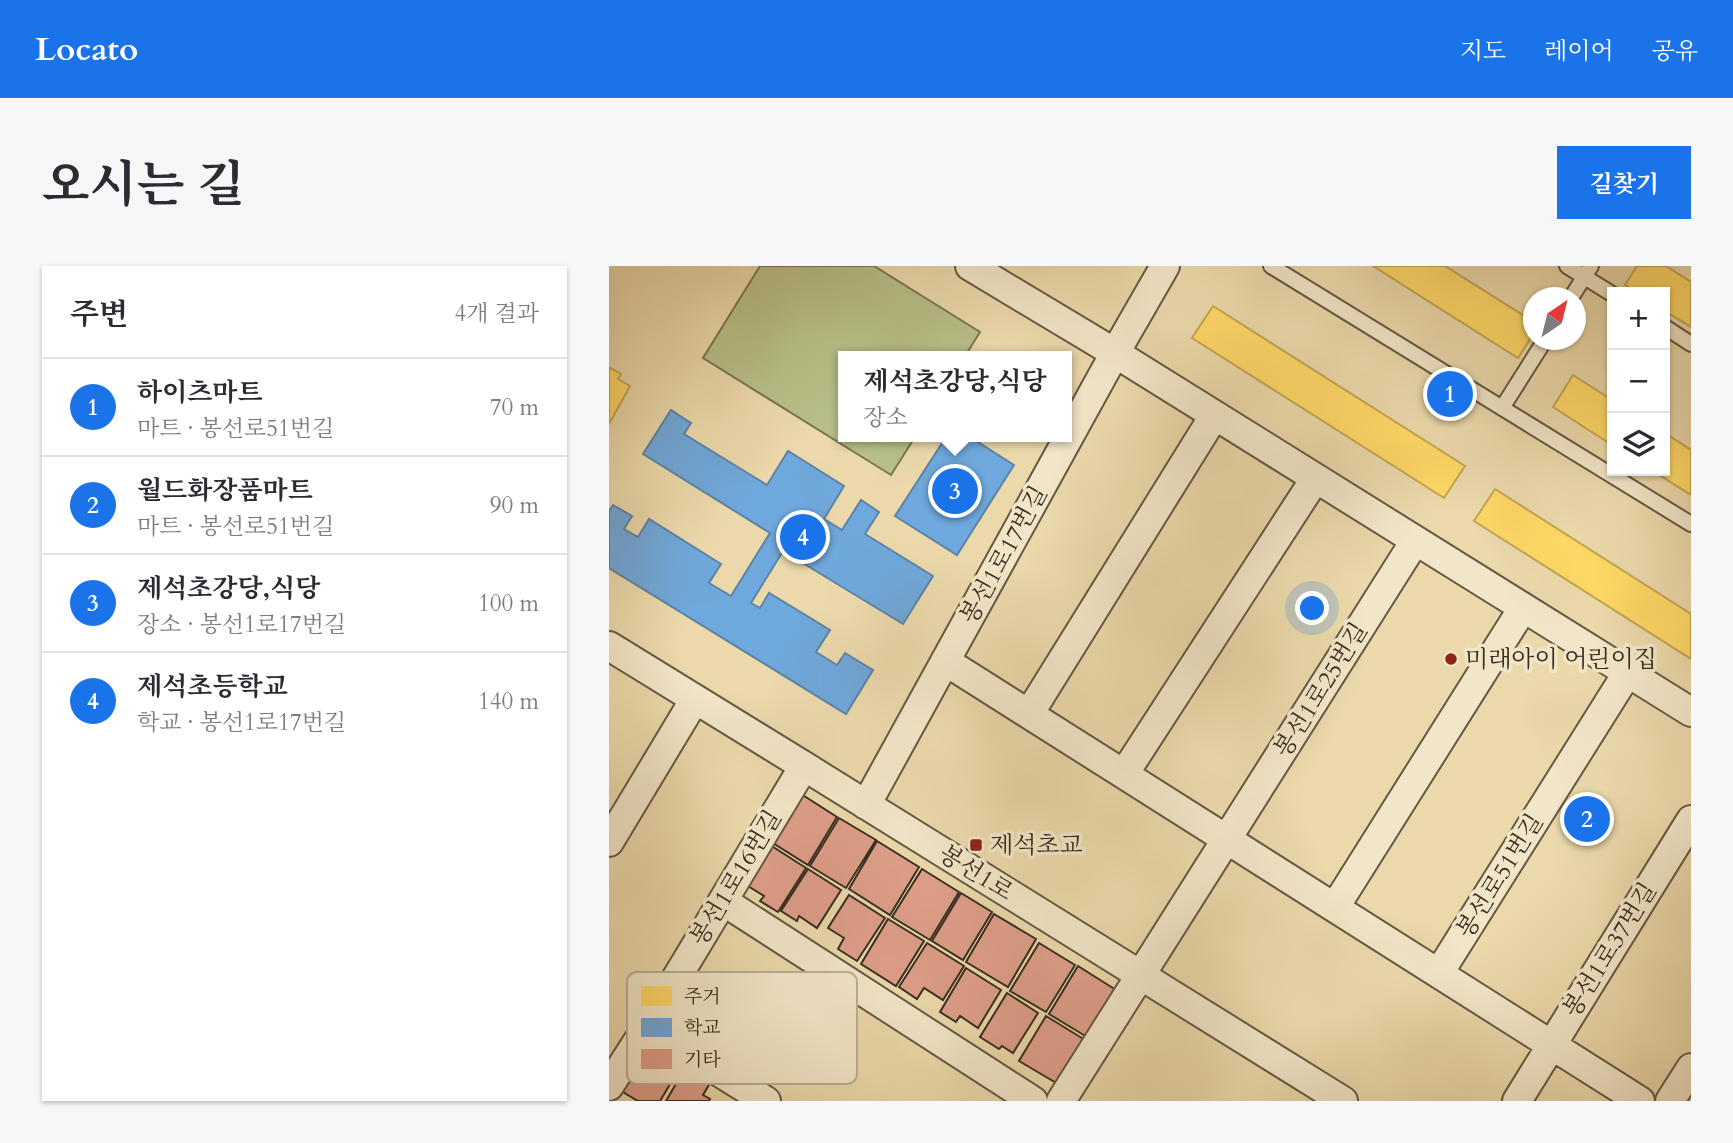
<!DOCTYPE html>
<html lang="ko">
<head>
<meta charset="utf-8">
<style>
  :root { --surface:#fff; --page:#f7f7f7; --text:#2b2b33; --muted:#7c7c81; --line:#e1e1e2; --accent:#1a73e8 }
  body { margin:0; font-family:Cardo,"Noto Serif KR",serif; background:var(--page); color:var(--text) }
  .controls { position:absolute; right:21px; top:21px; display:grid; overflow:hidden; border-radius:0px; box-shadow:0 2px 5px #0004 }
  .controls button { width:63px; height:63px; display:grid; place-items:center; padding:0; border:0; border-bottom:2px solid var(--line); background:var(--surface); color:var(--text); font:35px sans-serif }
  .compass { position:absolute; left:914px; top:21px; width:63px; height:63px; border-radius:50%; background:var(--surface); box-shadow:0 2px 5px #0004; rotate:35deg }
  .you { position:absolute; left:704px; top:343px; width:24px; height:24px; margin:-18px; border:5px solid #fff; border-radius:50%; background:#1a73e8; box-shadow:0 0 0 10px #1a73e833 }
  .badge { display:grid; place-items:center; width:46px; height:46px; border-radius:50%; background:var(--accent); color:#fff; font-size:23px; font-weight:700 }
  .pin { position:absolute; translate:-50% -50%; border:4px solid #fff; box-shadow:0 2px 7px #0006 }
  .popup { position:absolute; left:229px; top:85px; width:234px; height:91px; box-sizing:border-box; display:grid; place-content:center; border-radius:0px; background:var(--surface); filter:drop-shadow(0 2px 5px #0005); font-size:23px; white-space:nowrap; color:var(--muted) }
  .popup b { font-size:26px; color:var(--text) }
  .popup::after { content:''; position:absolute; left:50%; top:100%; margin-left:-14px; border:14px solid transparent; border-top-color:var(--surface) }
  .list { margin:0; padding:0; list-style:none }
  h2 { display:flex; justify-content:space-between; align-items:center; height:91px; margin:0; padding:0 28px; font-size:30px }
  h2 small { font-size:23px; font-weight:400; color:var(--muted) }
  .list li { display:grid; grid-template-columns:46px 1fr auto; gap:21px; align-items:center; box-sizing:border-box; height:98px; padding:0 28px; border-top:2px solid var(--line) }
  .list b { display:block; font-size:26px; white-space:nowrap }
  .list p { margin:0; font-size:23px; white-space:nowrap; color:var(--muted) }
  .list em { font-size:23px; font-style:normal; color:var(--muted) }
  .icon { flex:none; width:38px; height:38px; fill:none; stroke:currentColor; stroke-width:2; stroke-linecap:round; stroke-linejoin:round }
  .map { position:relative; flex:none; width:1082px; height:835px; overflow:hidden; border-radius:0px }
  header { display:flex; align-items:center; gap:42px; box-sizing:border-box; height:98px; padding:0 35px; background:var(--accent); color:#fff }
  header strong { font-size:33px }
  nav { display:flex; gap:38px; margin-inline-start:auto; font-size:24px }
  .intro { display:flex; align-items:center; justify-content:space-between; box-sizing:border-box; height:168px; padding:0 42px }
  h1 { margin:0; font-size:49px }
  .button { padding:18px 32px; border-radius:0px; background:var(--accent); color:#fff; font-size:24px; font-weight:700 }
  main { display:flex; gap:42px; padding:0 42px }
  aside { flex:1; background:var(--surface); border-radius:0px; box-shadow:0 2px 5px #0004 }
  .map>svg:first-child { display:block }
  .green { fill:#b8bf88; stroke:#787654; stroke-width:2 }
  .homes { fill:#ffd966; stroke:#c3a651; stroke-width:2 }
  .schools { fill:#6fa8dc; stroke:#5e83a4; stroke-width:2 }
  .building { fill:#de9e89; stroke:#382e20; stroke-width:2 }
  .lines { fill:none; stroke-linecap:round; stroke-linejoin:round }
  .service-casing { stroke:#655943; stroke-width:18 }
  .minor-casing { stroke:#655943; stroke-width:32 }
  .service { stroke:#f2e6c8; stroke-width:14 }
  .minor { stroke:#f2e6c8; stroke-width:28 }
  .poi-dot { fill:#8f2418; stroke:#f2e6c8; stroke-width:2.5 }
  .labels { text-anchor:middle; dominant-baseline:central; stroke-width:7; stroke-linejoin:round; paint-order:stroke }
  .street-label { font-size:24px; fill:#382e20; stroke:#f2e6c8 }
  .poi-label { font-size:24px; fill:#382e20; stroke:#f2e6c8; text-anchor:start }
  .key { fill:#f2e6c8; stroke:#baaf96; stroke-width:2 }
  .key-label { font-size:19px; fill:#382e20 }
</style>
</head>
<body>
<header>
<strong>Locato</strong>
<nav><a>지도</a><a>레이어</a><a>공유</a></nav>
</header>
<div class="intro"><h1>오시는 길</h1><a class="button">길찾기</a></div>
<main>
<aside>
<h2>주변<small>4개 결과</small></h2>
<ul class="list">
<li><span class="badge">1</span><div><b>하이츠마트</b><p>마트 · 봉선로51번길</p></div><em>70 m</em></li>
<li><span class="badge">2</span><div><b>월드화장품마트</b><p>마트 · 봉선로51번길</p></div><em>90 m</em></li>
<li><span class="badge">3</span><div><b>제석초강당,식당</b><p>장소 · 봉선1로17번길</p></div><em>100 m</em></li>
<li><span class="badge">4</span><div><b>제석초등학교</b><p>학교 · 봉선1로17번길</p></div><em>140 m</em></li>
</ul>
</aside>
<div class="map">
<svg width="1082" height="835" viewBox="0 0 1082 835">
  <rect width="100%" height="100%" fill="#ebd9ab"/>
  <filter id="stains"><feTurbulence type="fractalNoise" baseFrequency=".00286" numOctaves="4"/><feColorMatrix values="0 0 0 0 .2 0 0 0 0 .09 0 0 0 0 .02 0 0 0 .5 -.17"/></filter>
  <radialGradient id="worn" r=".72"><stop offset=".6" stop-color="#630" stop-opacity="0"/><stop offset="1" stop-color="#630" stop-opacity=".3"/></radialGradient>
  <path class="green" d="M 151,0 L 265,0 L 371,66 L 356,90 L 234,90 L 234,171 L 306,171 L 282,209 L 94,92 Z"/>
  <path class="homes" d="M 764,0 L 836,0 L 925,56 L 925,67 L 909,92 Z
    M 1028,0 L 1057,0 L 1082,16 L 1082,61 L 1056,45 L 1056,26 L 1027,26 L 1016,19 Z
    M 604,40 L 856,200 L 835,232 L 583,72 Z
    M 0,101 L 12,108 L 9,113 L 21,120 L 0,158 Z
    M 964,109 L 1003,134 L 1003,179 L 944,141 Z
    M 1056,167 L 1082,184 L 1082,229 L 1044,205 L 1056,205 Z
    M 886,223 L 1082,348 L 1082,393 L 865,255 Z"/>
  <path class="schools" d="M 62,144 L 82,157 L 75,168 L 158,219 L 179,185 L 235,220 L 215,253 L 233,264 L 252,234 L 270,246 L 256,268 L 324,310 L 294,358 L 174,285 L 142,337 L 151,342 L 160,327 L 221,364 L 207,386 L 228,399 L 236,387 L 264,404 L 237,448 L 0,302 L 0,245 L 4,239 L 23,250 L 15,263 L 29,271 L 40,253 L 112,298 L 100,317 L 122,330 L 161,267 L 34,188 Z
    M 337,171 L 361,171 L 405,199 L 348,289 L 286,250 Z"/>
  <path class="building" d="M 189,526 L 228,551 L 199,599 L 159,574 Z
    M 230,552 L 267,574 L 237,622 L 201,600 Z
    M 268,575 L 310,601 L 281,649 L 240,623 Z
    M 158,577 L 197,602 L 169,646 L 151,635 L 155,630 L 134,617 Z
    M 199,603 L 232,624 L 208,662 L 190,650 L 188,655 L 172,645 Z
    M 313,603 L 350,626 L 321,674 L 283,651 Z
    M 352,627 L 383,646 L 354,694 L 323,675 Z
    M 240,629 L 276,652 L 248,695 L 229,683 L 235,672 L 219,662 Z
    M 385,648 L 427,673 L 399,721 L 357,696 Z
    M 279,653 L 315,675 L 287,720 L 252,698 Z
    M 318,677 L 355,700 L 334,734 L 315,722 L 308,733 L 290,721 Z
    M 430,677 L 466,699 L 437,746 L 401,725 Z
    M 469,700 L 507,724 L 478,771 L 440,748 Z
    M 357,702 L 392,724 L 369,762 L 351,750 L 347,756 L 331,746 Z
    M 398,727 L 429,747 L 404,787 L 393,780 L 390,783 L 371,771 Z
    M 437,750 L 476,774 L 449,818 L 410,795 Z
    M 50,777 L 76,793 L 51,835 L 29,835 L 7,822 L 31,783 Z
    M 79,797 L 104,812 L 94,829 L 101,833 L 100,835 L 57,835 Z"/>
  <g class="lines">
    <defs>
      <path id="service" d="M 662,0 L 1082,258
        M 958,0 L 1003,28
        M 962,32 L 982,0
        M 1056,61 L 1082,78
        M 893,142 L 936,74"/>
      <path id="minor" d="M 361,0 L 506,87 L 1082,446
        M 0,380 L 195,500 L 734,835
        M 336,395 L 1031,835
        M 420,448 L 605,150
        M 515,508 L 706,213
        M 257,539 L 506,87 L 556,0
        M 0,576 L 86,433
        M 114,635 L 424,835
        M 726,641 L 914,342
        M 830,707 L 1019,406
        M 38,761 L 157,835
        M 0,820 L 38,761 L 195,500
        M 452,835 L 806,275
        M 908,835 L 1082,554
        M 1061,835 L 1082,802"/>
    </defs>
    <use href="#service" class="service-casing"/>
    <use href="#minor" class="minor-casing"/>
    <use href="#service" class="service"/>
    <use href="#minor" class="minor"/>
  </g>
  <g class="poi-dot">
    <circle cx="842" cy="393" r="7"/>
    <rect x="360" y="572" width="14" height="14" rx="3.5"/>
  </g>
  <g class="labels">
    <g class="street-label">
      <text transform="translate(395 289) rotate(-61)">봉선1로17번길</text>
      <text transform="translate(712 424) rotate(-58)">봉선1로25번길</text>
      <text transform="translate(367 607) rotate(32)">봉선1로</text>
      <text transform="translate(891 610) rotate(-58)">봉선로51번길</text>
      <text transform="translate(127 612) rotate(-59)">봉선1로16번길</text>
      <text transform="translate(1001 684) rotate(-58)">봉선1로37번길</text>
    </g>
    <g class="poi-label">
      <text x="856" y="393">미래아이 어린이집</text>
      <text x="381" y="579">제석초교</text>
    </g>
  </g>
  <rect x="18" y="706" width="230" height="112" rx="10" class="key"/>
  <rect x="32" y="720" width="31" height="20" fill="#ffd966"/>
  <rect x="32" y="752" width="31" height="19" fill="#6fa8dc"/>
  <rect x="32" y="783" width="31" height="20" fill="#de9e89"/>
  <g class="key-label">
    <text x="75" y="737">주거</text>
    <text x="75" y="768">학교</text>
    <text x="75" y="800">기타</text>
  </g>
  <rect width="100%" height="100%" filter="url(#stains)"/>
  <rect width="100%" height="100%" fill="url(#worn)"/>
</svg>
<div class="controls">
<button>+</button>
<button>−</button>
<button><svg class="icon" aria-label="layers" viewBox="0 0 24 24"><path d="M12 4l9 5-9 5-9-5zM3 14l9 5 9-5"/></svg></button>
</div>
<svg class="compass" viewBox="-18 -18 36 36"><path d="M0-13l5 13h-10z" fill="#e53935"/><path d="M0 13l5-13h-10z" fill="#7c7c81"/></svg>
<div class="you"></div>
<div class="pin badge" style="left:841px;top:128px">1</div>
<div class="pin badge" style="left:978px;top:553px">2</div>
<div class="pin badge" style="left:346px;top:225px">3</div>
<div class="popup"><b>제석초강당,식당</b>장소</div>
<div class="pin badge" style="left:194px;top:271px">4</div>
</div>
</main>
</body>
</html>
